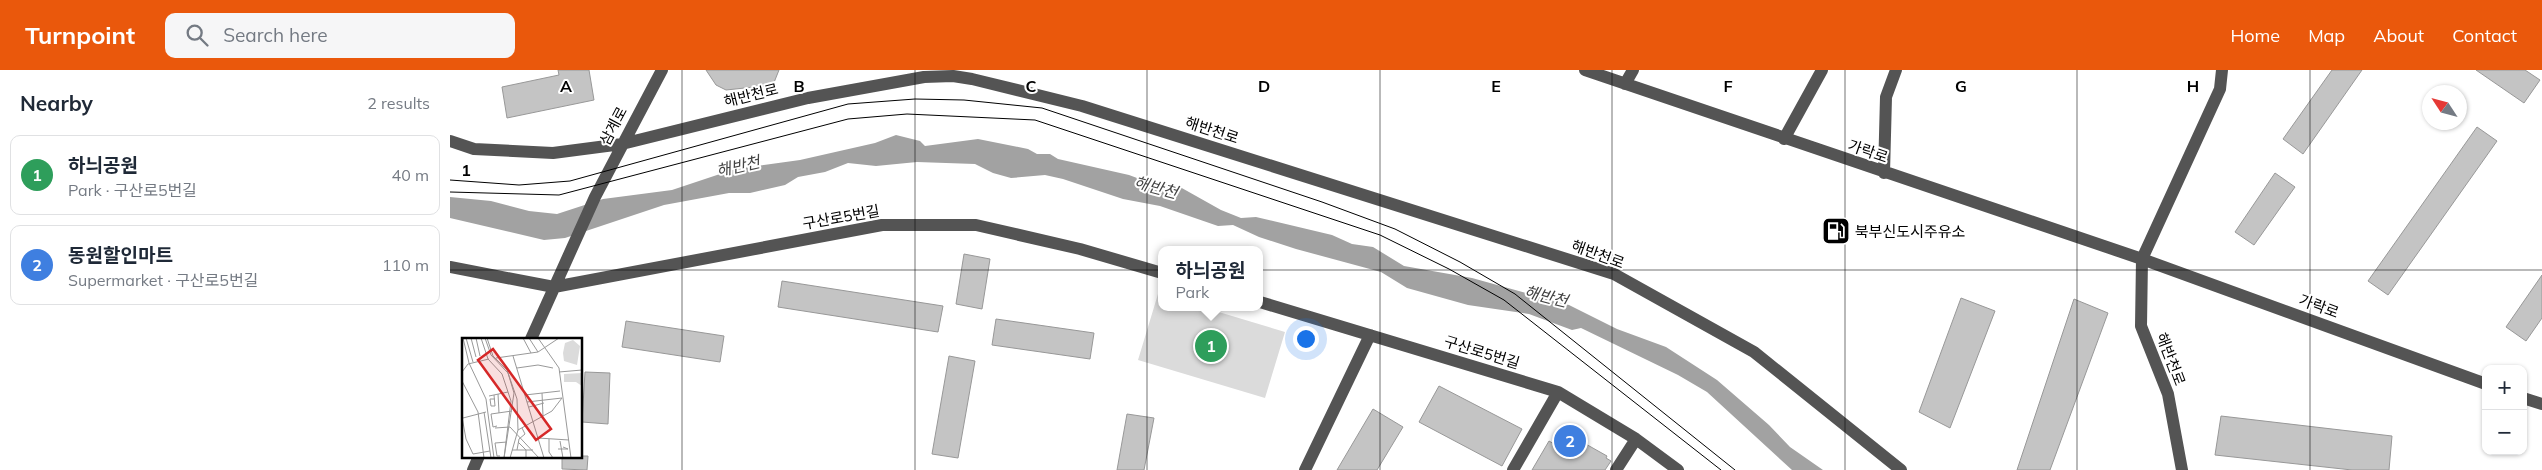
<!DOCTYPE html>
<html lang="en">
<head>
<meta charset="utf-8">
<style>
  :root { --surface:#fff; --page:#f6f6f7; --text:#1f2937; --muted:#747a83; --line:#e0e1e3; --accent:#ea580c }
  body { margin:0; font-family:Mulish,"Noto Sans KR",sans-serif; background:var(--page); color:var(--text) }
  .controls { position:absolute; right:15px; bottom:15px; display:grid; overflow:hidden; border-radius:10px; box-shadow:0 1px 4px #0004 }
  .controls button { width:45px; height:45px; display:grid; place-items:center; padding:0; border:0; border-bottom:1px solid var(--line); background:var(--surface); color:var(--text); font:25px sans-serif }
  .compass { position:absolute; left:1972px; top:15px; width:45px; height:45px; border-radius:50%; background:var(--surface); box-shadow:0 1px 4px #0004; rotate:306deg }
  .you { position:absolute; left:855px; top:268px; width:18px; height:18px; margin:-12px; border:4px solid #fff; border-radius:50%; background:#1a73e8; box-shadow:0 0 0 8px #1a73e833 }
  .badge { display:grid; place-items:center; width:32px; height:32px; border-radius:50%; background:var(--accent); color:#fff; font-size:16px; font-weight:700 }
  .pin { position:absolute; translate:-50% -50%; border:2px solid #fff; box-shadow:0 1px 5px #0006 }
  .popup { position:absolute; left:708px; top:176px; width:105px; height:65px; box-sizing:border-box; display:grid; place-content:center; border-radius:10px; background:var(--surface); filter:drop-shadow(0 1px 4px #0005); font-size:16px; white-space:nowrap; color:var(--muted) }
  .popup b { font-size:19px; color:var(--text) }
  .popup::after { content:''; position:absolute; left:50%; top:100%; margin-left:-10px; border:10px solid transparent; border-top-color:var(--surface) }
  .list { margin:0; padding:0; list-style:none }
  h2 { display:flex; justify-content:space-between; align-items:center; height:65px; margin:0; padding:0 20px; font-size:21px }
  h2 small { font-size:16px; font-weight:400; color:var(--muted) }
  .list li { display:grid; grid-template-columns:32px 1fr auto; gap:15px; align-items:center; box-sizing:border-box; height:80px; margin:0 10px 10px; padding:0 10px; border:1px solid var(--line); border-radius:10px }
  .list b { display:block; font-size:19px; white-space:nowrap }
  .list p { margin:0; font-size:16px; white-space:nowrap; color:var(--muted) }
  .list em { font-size:16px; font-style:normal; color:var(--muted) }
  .icon { flex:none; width:28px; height:28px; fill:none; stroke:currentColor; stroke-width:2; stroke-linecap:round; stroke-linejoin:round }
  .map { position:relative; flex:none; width:2092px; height:400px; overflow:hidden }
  header { display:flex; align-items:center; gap:30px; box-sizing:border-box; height:70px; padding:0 25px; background:var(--accent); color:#fff }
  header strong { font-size:24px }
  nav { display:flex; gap:28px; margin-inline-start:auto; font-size:18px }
  .search { width:350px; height:45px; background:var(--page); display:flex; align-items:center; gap:12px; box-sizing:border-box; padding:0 18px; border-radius:10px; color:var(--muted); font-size:19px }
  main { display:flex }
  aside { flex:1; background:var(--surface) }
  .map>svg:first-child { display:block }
  .green { fill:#dbdbdb }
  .water { fill:#a2a2a2 }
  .building { fill:#c4c4c4; stroke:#989898 }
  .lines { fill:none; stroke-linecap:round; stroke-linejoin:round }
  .minor { stroke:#545454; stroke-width:12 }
  .tram { stroke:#000; stroke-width:1 }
  .grid { fill:none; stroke:#000; stroke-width:1; stroke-opacity:0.55 }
  .labels { text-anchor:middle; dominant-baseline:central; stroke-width:4; stroke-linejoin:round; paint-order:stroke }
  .street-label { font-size:15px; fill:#000; stroke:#fff }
  .poi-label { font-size:15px; fill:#000; stroke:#fff; text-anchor:start }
  .water-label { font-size:16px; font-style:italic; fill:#434343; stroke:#fff }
  .inset-road { fill:none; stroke:#999; stroke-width:1 }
  .view { fill:#d62828; fill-opacity:0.15; stroke:#d62828; stroke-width:2.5 }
  .inset-edge { fill:none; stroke:#000; stroke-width:2.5 }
  .grid-label { font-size:16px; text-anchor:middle; font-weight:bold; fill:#000; stroke:#fff; stroke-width:4; stroke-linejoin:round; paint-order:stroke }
</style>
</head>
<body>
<header>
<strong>Turnpoint</strong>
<div class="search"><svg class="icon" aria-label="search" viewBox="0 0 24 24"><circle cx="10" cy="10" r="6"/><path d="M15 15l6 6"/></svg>Search here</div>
<nav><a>Home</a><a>Map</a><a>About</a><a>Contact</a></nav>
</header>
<main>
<aside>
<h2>Nearby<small>2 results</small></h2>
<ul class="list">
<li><span class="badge" style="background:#2e9e5b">1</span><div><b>하늬공원</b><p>Park · 구산로5번길</p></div><em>40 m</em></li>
<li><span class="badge" style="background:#3f7fe0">2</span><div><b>동원할인마트</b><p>Supermarket · 구산로5번길</p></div><em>110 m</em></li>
</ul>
</aside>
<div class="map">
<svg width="2092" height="400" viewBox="0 0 2092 400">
  <rect width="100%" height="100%" fill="#fff"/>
  <path class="green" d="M 708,224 L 712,225 L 712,237 L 752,237 L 835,262 L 815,328 L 688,290 Z"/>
  <path class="water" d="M 446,65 L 470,71 L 475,76 L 528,69 L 578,79 L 587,84 L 600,84 L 608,89 L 679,105 L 703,114 L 707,112 L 730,117 L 771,140 L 791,148 L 806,147 L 882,165 L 902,174 L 923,177 L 954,196 L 1022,208 L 1119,235 L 1167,259 L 1216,277 L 1267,310 L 1319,355 L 1340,377 L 1373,400 L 1342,400 L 1257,322 L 1228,305 L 1131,258 L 1122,260 L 1079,244 L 1018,235 L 957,218 L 931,202 L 846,179 L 809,167 L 783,155 L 768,156 L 710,136 L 673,129 L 613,109 L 595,105 L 561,108 L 543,103 L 525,94 L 467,92 L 426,96 L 398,93 L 375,102 L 348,107 L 335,115 L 300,123 L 279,123 L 214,135 L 115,168 L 94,170 L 0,148 L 0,127 L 41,131 L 79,141 L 107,144 L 153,129 L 222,120 L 285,99 L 350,90 L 425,73 Z"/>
  <path class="building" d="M 108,0 L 139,0 L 144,30 L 57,48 L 52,17 L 109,5 Z
    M 256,0 L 329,0 L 323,15 L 276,20 L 266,15 Z
    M 1882,0 L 1912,0 L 1853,84 L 1833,69 Z
    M 2026,0 L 2075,0 L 2090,10 L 2074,33 Z
    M 2027,57 L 2047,71 L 1938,225 L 1918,211 Z
    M 1825,103 L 1845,117 L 1804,175 L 1785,162 Z
    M 514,184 L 540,189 L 532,239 L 506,234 Z
    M 2092,205 L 2092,248 L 2076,271 L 2056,257 Z
    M 332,211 L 493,236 L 488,262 L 328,237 Z
    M 1511,228 L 1545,241 L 1500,358 L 1469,342 Z
    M 1624,229 L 1658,243 L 1600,400 L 1567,400 Z
    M 546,249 L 644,263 L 640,289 L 542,275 Z
    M 176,251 L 274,266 L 270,292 L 172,277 Z
    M 499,286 L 525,291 L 508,388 L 482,384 Z
    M 135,302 L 160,303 L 158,354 L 132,352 Z
    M 989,316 L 1072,359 L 1052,396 L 969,352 Z
    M 923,339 L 953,357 L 927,400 L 887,400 Z
    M 677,344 L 704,348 L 694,400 L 667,400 Z
    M 1771,346 L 1942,366 L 1939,400 L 1902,400 L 1765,385 Z
    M 1118,364 L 1157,386 L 1156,388 L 1161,391 L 1155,400 L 1082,400 L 1099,371 L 1111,378 Z
    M 112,386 L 138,386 L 137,400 L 112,399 Z"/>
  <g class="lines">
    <path class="minor" d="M 1135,0 L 1692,189 L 2036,314
      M 1175,14 L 1183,0
      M 1334,69 L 1372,0
      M 0,71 L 24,79 L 103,83 L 172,74 L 358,28 L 474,7 L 503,6 L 522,9 L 632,36 L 1164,204 L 1304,282 L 1451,400
      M 1434,103 L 1436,27 L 1446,0
      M 0,197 L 104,217 L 432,155 L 526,155 L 630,179 L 712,203
      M 810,232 L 1108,322 L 1186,369 L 1228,400
      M 81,269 L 145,127 L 212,0
      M 2073,328 L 2092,334
      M 23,400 L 29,386
      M 855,400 L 920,265
      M 1063,400 L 1108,322
      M 1166,400 L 1186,369
      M 1732,400 L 1718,324 L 1691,256 L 1692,189 L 1770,19 L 1772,0"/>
    <path class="tram" d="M 0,110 L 69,115 L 120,111 L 398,34 L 465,29 L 514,30 L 592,38 L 872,132 L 945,159 L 1010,192 L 1065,224 L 1285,400
      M 0,122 L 109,125 L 398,49 L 457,44 L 585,50 L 930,165 L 999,199 L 1054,230 L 1271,400"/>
  </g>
  <path class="grid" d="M 232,0 L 232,400M 465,0 L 465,400M 697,0 L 697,400M 930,0 L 930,400M 1162,0 L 1162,400M 1395,0 L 1395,400M 1627,0 L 1627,400M 1860,0 L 1860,400M 0,200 L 2092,200"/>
  <defs>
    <symbol id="fuel-square" viewBox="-11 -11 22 22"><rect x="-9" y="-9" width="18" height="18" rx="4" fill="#000" stroke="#fff"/><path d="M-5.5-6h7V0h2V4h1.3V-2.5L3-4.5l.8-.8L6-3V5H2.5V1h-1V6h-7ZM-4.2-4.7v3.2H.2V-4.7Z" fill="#fff"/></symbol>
  </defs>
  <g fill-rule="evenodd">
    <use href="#fuel-square" x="1370" y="145" width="32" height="32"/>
  </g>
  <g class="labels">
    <g class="street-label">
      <text transform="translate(301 25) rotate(-14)">해반천로</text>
      <text transform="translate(163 56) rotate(-62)">삼계로</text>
      <text transform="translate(762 60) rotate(18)">해반천로</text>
      <text transform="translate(1418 81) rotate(19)">가락로</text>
      <text transform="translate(391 147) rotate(-10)">구산로5번길</text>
      <text transform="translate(1148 184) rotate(20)">해반천로</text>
      <text transform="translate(1869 236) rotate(20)">가락로</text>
      <text transform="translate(1032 282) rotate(17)">구산로5번길</text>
      <text transform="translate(1721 289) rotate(69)">해반천로</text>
    </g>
    <g class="poi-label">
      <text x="1405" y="161">북부신도시주유소</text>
    </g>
    <g class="water-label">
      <text transform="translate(288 96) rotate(-13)">해반천</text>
      <text transform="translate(706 117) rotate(15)">해반천</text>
      <text transform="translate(1096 226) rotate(14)">해반천</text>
    </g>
  </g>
  <g transform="translate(12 268)">
    <rect width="120" height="120" fill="#fff"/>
    <path d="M 111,2 L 118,8 L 115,27 L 102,23 L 101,15 L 103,5 ZM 120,35 L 120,48 L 114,44 L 102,44 L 102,36 Z" fill="#dbdbdb"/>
    <path class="inset-road" d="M 1,0 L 7,25 L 24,61 L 32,120M 4,0 L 11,24M 9,0 L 14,19M 14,0 L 18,18M 19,0 L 26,21 L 40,36 L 49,63 L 42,120M 23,0 L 29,17 L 46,35 L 52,55 L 42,120M 25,0 L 31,18 L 45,32 L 55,61 L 56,92 L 48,120M 61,0 L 69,15M 67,0 L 76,14M 76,0 L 97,30 L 109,120M 51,18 L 82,120M 34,20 L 76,14 L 97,0M 55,30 L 76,27 L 91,30M 0,34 L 6,26 L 27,21M 97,34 L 120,32M 0,43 L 16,74 L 22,120M 80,55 L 81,78M 36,56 L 37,75M 32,57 L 33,68 L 29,68 L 28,61 L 33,61M 63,57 L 98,53M 27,58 L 46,54M 65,64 L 100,60M 67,69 L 82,65M 22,74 L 29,120M 0,79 L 4,101 L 11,116M 1,80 L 24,74M 35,88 L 31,89 L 29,76 L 50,73M 48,89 L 77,120M 33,90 L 48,89M 56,92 L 90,73 L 100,60M 76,100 L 107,102M 87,101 L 87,114 L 91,120M 98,103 L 101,120M 56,104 L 64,112 L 64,120M 96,111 L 106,111 L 101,109M 50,112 L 71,112M 55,112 L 57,101 L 63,96 L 60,90M 11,116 L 28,113M 38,118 L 35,118 L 33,105 L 45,104"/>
    <path class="view" d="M 31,11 L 89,91 L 74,102 L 16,22 Z"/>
    <rect width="120" height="120" class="inset-edge"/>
  </g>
  <g class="grid-label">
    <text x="116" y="22">A</text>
    <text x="349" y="22">B</text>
    <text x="581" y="22">C</text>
    <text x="814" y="22">D</text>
    <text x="1046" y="22">E</text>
    <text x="1278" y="22">F</text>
    <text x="1511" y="22">G</text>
    <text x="1743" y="22">H</text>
    <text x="16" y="106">1</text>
  </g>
</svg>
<div class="controls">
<button>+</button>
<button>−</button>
</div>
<svg class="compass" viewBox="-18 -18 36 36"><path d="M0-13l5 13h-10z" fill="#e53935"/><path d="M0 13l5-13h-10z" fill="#747a83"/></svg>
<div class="you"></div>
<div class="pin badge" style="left:761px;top:276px;background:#2e9e5b">1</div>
<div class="popup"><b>하늬공원</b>Park</div>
<div class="pin badge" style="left:1120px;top:371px;background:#3f7fe0">2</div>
</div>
</main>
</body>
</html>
